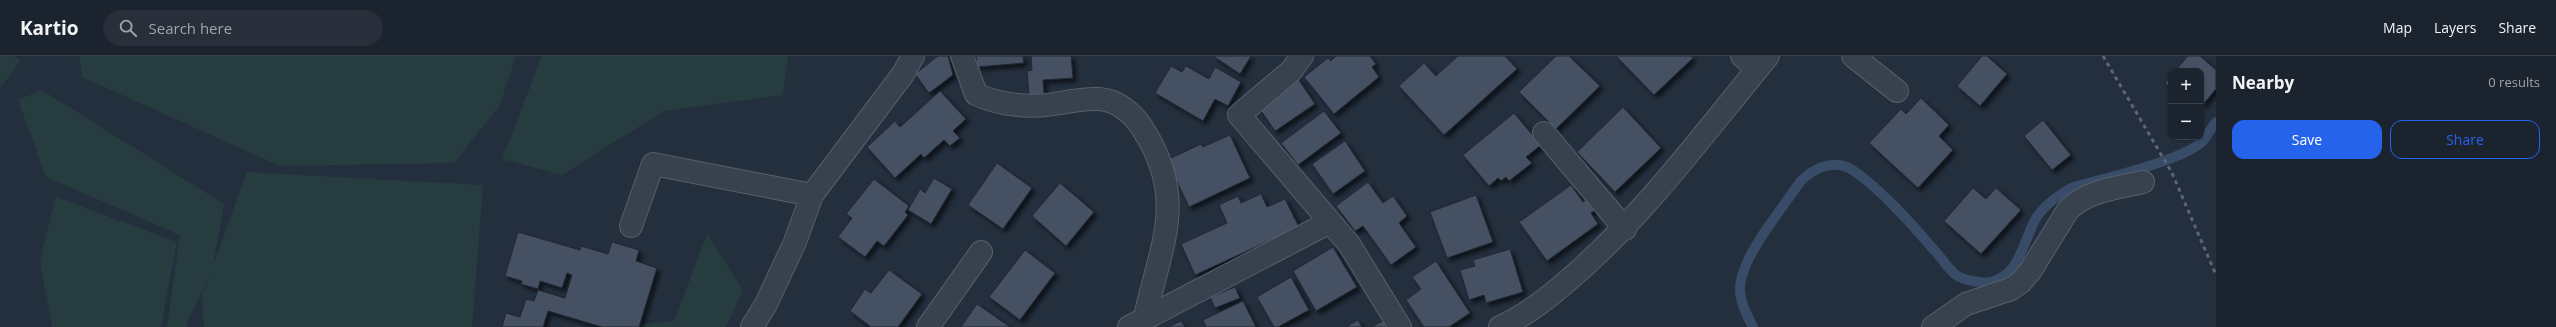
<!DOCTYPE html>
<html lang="en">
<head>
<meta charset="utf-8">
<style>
  :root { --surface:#1b232e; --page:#282f3a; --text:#f1f3f6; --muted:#a0a4aa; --line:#39404a; --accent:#2563eb }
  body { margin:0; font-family:"Open Sans",sans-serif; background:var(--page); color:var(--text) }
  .controls { position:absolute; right:12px; top:12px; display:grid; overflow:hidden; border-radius:8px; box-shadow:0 1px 3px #0004 }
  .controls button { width:36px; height:36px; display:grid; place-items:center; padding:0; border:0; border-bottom:1px solid var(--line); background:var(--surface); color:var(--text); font:20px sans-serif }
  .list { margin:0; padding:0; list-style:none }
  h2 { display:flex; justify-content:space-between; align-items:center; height:52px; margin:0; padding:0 16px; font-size:17px }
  h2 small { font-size:13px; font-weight:400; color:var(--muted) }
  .actions { display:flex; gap:8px; padding:12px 16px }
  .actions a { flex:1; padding:9px 0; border:1px solid var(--accent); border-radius:12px; text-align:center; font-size:14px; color:var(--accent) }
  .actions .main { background:var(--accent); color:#fff }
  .icon { flex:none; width:22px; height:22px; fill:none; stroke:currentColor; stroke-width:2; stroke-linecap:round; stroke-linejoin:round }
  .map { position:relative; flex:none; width:2216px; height:271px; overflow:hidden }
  header { display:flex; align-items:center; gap:24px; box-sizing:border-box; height:56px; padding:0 20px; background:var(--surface); border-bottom:1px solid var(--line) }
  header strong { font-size:19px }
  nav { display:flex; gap:22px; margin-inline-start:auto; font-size:14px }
  .search { width:280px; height:36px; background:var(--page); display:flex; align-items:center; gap:10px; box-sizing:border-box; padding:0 14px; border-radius:22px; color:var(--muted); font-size:15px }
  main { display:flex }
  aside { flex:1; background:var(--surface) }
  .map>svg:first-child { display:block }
  .green { fill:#263c3f }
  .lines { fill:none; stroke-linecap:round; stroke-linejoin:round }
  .stream { stroke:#394c67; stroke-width:10 }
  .building { fill:#455162; stroke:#1f2835; filter:url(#shadow) }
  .minor-casing { stroke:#565f6c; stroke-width:24 }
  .minor { stroke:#38414e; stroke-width:22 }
  .rail { stroke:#5a6575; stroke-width:3; stroke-dasharray:4 4; stroke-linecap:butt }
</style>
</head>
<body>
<header>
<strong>Kartio</strong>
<div class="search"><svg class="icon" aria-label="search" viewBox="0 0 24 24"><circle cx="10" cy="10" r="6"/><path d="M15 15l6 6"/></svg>Search here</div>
<nav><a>Map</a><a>Layers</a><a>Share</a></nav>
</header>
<main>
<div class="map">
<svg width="2216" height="271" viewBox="0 0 2216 271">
  <defs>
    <filter id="shadow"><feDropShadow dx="3.5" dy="3.5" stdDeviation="2" flood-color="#0009"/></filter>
  </defs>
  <rect width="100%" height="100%" fill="#242f3e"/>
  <path class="green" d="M 0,0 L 13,0 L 21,4 L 0,32 Z
    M 79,0 L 516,0 L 500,49 L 454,107 L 280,110 L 82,21 Z
    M 542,0 L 788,0 L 783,39 L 664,55 L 562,119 L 502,103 Z
    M 42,34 L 224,148 L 213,209 L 247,116 L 483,129 L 472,271 L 204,271 L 202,239 L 209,221 L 187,267 L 187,271 L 167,271 L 180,179 L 46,121 L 18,44 Z
    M 56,141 L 177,186 L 161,271 L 52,271 L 40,205 Z
    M 707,178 L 743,234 L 726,271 L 610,271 L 674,265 Z"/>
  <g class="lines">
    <path class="stream" d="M 1753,271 C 1747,259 1740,247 1740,233 C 1740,202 1782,153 1800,126 C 1811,114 1831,103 1849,112 C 1875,127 1914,170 1934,194 C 1941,201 1948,213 1956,219 C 1963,224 1983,228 1991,226 C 2020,219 2023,186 2035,164 C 2043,150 2057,140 2071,132 C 2101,123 2184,105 2204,84 C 2208,78 2212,71 2216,66"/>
  </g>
  <path class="building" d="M 938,0 L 948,0 L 953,19 L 929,37 L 915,18 Z
    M 976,0 L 1023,0 L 1024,7 L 977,11 Z
    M 1031,0 L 1071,0 L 1073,22 L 1043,24 L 1044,38 L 1029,39 L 1027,15 L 1032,14 Z
    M 1213,0 L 1251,0 L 1240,18 Z
    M 1336,0 L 1370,0 L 1376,8 L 1372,11 L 1379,21 L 1334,58 L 1304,21 L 1328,2 L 1331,5 Z
    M 1458,0 L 1505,0 L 1517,13 L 1444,79 L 1399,30 L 1424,7 L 1436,20 Z
    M 1556,0 L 1569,0 L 1600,30 L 1556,73 L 1519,36 Z
    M 1616,0 L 1691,0 L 1693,2 L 1654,39 Z
    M 1982,0 L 1987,0 L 2007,18 L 1980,50 L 1957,30 Z
    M 2188,0 L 2200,0 L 2216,14 L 2216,33 L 2201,51 L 2201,15 L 2175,15 Z
    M 1171,10 L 1182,16 L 1186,10 L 1209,23 L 1215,11 L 1241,26 L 1228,50 L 1215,43 L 1203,65 L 1155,37 Z
    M 2171,20 L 2171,33 L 2165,27 Z
    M 1297,21 L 1315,48 L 1275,75 L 1257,49 Z
    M 940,35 L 966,63 L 953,75 L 960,82 L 950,90 L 944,84 L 924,102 L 921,98 L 895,122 L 867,91 L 895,65 L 900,71 Z
    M 1921,42 L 1949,69 L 1939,80 L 1953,94 L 1918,132 L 1869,87 L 1901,53 L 1906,58 Z
    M 1623,51 L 1661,92 L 1615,136 L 1577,96 Z
    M 1324,55 L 1341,77 L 1298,109 L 1281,87 Z
    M 1514,57 L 1541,89 L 1526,101 L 1532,107 L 1509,125 L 1506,121 L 1501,125 L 1498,122 L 1489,130 L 1463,99 Z
    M 2043,64 L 2071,99 L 2052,114 L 2024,80 Z
    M 1230,79 L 1250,122 L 1189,151 L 1167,104 L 1201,88 L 1203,91 Z
    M 1345,85 L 1365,115 L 1333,138 L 1312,108 Z
    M 997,107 L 1032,132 L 1003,173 L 968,149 Z
    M 934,122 L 952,133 L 931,168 L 908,154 L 920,133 L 925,137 Z
    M 874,123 L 909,150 L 905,156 L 908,159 L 884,190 L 877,185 L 865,201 L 838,181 L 852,162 L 846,158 Z
    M 1368,126 L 1383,147 L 1393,140 L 1407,160 L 1399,167 L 1416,191 L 1391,209 L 1363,170 L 1355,175 L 1336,150 Z
    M 1060,127 L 1094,156 L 1066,190 L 1032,160 Z
    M 1571,129 L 1583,146 L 1590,141 L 1598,152 L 1591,157 L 1598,168 L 1547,205 L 1519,166 Z
    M 1973,132 L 1986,143 L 1996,132 L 2021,154 L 1981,198 L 1944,165 Z
    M 1261,138 L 1267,151 L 1285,143 L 1299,171 L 1195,219 L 1181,188 L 1227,167 L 1219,149 L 1238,140 L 1241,147 Z
    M 1476,139 L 1493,186 L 1447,202 L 1430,156 Z
    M 518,176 L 580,194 L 581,190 L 608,198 L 612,186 L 639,194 L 636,205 L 657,212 L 639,271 L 602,271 L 548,255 L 543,271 L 502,271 L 506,257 L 520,261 L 526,243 L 534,245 L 538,234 L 565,242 L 572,219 L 567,217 L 562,232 L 540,225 L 538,233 L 521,228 L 522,225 L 505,220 Z
    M 1333,191 L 1357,231 L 1316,255 L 1293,215 Z
    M 1510,193 L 1523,236 L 1486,247 L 1484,239 L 1469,244 L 1460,214 L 1475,210 L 1473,204 Z
    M 1025,194 L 1055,217 L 1020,264 L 989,241 Z
    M 1436,205 L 1470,257 L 1449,271 L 1424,271 L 1406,244 L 1421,233 L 1412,221 Z
    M 889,214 L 922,238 L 898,271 L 871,271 L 850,255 L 865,233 L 871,237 Z
    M 1291,221 L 1309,254 L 1278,271 L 1274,271 L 1257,241 Z
    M 1235,231 L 1240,242 L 1215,252 L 1210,241 Z
    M 1243,245 L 1256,271 L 1206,271 L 1203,264 Z
    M 977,248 L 1010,271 L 961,271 Z
    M 1358,264 L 1362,271 L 1346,271 Z
    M 1385,264 L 1389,271 L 1371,271 Z
    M 1181,265 L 1185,271 L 1168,271 Z"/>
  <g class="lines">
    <defs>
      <path id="minor" d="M 962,0 L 976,38 C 999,49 1028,52 1054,48 C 1069,46 1083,42 1099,43 C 1118,44 1135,59 1144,75 C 1188,144 1160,191 1145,261
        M 1302,0 L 1291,15 L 1239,59 L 1349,188 L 1400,271
        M 1742,0 L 1757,13
        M 1853,0 L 1897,35
        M 1544,77 L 1625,173
        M 631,170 L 653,108 L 812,139
        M 752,271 L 766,248 L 795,186 L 812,139 L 903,18 L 913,0
        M 928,271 L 981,196
        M 1129,271 L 1330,166
        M 1500,271 C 1527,259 1549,241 1572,221 C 1646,157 1705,76 1768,0
        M 1933,271 L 1966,248 L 2011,233 L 2021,226 L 2031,214 L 2068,154 C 2088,134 2117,132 2143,126"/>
    </defs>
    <use href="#minor" class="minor-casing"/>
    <use href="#minor" class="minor"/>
    <path class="rail" d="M 2103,0 L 2172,117 L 2216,219"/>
  </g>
</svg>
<div class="controls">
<button>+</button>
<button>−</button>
</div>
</div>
<aside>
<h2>Nearby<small>0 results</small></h2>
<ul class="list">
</ul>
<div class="actions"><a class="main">Save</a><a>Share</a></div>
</aside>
</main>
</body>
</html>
